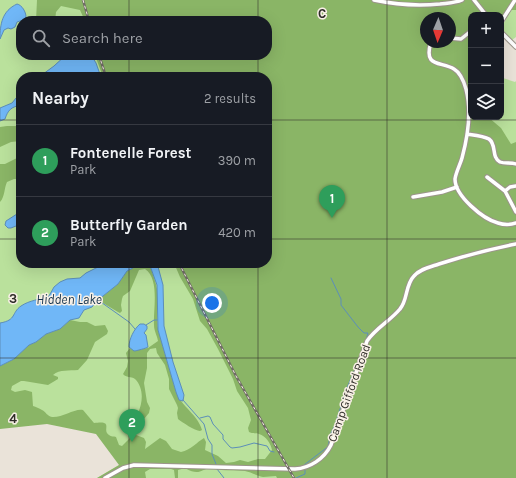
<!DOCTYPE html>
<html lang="en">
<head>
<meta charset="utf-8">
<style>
  :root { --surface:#171b24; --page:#242831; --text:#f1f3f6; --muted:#9ea1a6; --line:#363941; --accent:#cd8eb0 }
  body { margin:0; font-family:Karla,sans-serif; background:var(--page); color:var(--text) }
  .controls { position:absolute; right:12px; top:12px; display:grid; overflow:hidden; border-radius:8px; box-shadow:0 4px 16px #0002 }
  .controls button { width:36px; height:36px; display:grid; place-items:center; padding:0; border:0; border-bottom:1px solid var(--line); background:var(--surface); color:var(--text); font:20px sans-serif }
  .compass { position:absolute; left:420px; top:12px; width:36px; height:36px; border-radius:50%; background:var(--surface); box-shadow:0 4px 16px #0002; rotate:182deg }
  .you { position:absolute; left:212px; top:303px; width:14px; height:14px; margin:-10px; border:3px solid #fff; border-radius:50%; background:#1a73e8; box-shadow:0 0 0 6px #1a73e833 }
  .badge { display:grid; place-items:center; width:26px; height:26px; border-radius:50%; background:var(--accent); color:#fff; font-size:13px; font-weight:700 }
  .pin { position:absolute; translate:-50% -33px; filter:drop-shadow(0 1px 2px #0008) }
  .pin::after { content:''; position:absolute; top:21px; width:14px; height:12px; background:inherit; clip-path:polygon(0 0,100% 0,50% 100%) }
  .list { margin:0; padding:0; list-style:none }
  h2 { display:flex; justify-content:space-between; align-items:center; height:52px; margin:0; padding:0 16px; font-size:17px }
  h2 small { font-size:13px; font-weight:400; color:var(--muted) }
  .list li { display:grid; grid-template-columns:26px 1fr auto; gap:12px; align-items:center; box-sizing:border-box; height:72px; padding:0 16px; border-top:1px solid var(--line) }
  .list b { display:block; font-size:15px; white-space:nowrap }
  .list p { margin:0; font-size:13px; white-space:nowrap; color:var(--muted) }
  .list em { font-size:13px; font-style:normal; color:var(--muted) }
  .icon { flex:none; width:22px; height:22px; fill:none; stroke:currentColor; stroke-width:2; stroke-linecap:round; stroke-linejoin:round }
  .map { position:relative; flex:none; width:516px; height:478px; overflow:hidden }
  .search { position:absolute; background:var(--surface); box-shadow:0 4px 16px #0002; left:16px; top:16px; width:256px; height:44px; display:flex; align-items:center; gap:10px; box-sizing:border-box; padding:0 14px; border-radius:16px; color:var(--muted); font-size:15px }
  .panel { position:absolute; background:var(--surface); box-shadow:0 4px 16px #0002; left:16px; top:72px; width:256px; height:196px; border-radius:16px }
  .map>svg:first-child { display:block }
  .green { fill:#bae19c; fill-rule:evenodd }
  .forest { fill:#8ab566; fill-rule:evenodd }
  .water { fill:#70b7f7; stroke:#5c8eb9 }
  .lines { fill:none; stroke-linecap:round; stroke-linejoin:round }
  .stream { stroke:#5c8eb9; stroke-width:1 }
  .minor-casing { stroke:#9c958b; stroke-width:5.5 }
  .minor { stroke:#fff; stroke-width:3.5 }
  .rail-casing { stroke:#706c66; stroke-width:2.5 }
  .rail { stroke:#f8f0e6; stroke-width:1; stroke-dasharray:3; stroke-linecap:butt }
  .grid { fill:none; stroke:#2f2d29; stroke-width:1; stroke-opacity:0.55 }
  .labels { text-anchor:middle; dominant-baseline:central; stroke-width:3; stroke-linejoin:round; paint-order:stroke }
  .street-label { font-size:12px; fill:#2f2d29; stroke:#f8f0e6 }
  .water-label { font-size:13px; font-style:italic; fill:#15334d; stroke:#f8f0e6 }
  .grid-label { font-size:13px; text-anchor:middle; font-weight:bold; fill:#2f2d29; stroke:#f8f0e6; stroke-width:3; stroke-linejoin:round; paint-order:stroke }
</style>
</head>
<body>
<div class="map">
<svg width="516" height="478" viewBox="0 0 516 478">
  <rect width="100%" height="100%" fill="#eae3d9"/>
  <path class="green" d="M 0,0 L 345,0 L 516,478 L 97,478 L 123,463 L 98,427 L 49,418 L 0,423 ZM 21,21 L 267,21 L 267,55 L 21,55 ZM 21,77 L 267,77 L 267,263 L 21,263 Z
    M 511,10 L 516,10 L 516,37 L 512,40 L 501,28 Z
    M 501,71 L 503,78 L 515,82 L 516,81 L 516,151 L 487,124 L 487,117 L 501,117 Z"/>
  <path class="forest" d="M 37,0 L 516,0 L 516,10 L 510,10 L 501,24 L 501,15 L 471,15 L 471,117 L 488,117 L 501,128 L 511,144 L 516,142 L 516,478 L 277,478 L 276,476 C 271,476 268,477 263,477 C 257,476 251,472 245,471 C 235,470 224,471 214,469 C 201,466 202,478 185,468 L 178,470 L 178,478 L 175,478 L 174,470 L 171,469 L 150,469 L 145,472 L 146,478 L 97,478 L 119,465 L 96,434 L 47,424 L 0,429 L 0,366 L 14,359 L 29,345 L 36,342 L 46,334 L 60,329 L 70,320 L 80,322 L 87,322 L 95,326 L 105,325 L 108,331 L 107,334 L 95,342 L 87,360 L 78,370 C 69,371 60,369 53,375 L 58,377 L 58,379 L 48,385 L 24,381 L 21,381 L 12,386 L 11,390 L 15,392 L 25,390 L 32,392 L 33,406 C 36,407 39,408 42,410 C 46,412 47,416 52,417 C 62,418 75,408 83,410 L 94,423 C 115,420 101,430 109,435 C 111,437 114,436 116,437 L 119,445 L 122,446 L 130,438 L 136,435 L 144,438 L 146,442 L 145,449 L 160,438 L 166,441 L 172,449 L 181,452 C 191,450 197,442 204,438 L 206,442 L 205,450 L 218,456 L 226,463 L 234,462 L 240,460 L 248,462 L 258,459 L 265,459 L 272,450 C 271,444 266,436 259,434 C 256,433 253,434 249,432 L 248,428 L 251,420 L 248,408 L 237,391 L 233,379 L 218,349 L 207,329 L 200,321 L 193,299 L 180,277 L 174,263 L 267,263 L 267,77 L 103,77 L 95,55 L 267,55 L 267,21 L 85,21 L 80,10 L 61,6 L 56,12 L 55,21 L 36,21 ZM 426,18 L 450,18 L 450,42 L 426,42 Z
    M 7,126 L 21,126 L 21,141 L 11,142 L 0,147 L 0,127 Z
    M 21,156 L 21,179 L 14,179 L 7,182 C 4,188 5,197 0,202 L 0,164 L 5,164 Z
    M 126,263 L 134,263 L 133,268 L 137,263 L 149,263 C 153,275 158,286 158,299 C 158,311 156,322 159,333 L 176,392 C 182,407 198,415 202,430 L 200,431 C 195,431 182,422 178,419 L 177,413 L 178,408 L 177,405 L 169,389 L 169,379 L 165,365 L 157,353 L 156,348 L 150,349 L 147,353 L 147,368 L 144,383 L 147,402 L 150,408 L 149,413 L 138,426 L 135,425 C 134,420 136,418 138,413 C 143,402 144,388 135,379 C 131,376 126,378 123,374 L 127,367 L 128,361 L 126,353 L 130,348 L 136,351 L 139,349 L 148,348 L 158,341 C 157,335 154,331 154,325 C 153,310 160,279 145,269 L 139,270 L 130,291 L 123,296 L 122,299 L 121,305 L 122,311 L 120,313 L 118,312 L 98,300 L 118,284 L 127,271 L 130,270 Z"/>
  <path class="water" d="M 17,4 C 22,5 26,12 26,17 L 23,20 L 17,22 L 15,27 L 11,29 L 8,28 L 4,30 L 0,39 C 0,24 2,11 17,4 Z
    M 66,55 L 91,55 L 96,63 L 101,77 L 39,77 L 54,66 Z
    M 21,92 L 21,105 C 11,107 8,110 5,119 L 0,121 L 0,108 L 12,103 Z
    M 21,207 L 21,224 L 11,228 L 8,228 L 5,225 L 6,221 L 17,214 Z
    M 106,263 L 134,263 L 133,268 L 127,271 L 118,284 L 98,300 L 92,307 L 84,310 L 79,318 L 70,320 L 60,329 L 46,334 L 36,342 L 29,345 L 14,359 L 0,366 L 0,323 C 17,320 11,313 21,306 C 30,300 39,300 49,296 L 54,287 L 60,282 L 67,279 L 80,278 L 86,273 Z
    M 149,263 L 157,263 L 163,285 L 164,326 L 173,362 L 184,395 L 183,401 L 179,400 L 176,392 L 158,330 L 157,285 Z
    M 140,324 L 144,324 L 147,326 L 147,329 L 144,333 L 146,335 L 148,347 C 147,348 136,351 134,351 L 129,347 C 129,339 134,329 140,324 Z"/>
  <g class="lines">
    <path class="stream" d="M 331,278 L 341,299 L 341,305 L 358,327 L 364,333 L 368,333 L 366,340
      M 98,300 L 129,322 L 135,329
      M 146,325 L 154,320 L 157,320
      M 359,358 L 365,343
      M 183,400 L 204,424 L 208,439 L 212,445 L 212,454 L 216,464
      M 200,418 L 208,416 L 210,417 L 213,424 L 223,435 L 223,439 L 230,447 L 232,448 L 240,447 L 254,443 L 267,446 L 270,451 L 274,452
      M 304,465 L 325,449 L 328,446 L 331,433 L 335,425 L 346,390 L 355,369
      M 217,469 L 224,478
      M 296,478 L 305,474 L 305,470"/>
    <defs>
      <path id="minor" d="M 374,0 C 397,5 418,6 440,4 C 448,3 455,3 462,0
        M 474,0 L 486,15
        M 501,22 L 515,0
        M 501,32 L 516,47
        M 450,38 L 461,39 L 471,31
        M 431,42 C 423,68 441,61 454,69 C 461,73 464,82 466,89 C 472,112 468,136 462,158 C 460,165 456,172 455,179 C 455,196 483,219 498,223 C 504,225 510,225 516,223
        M 467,134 C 474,135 484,136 489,139 C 497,145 491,157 500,162 C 505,164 511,162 516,164
        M 487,177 L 505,191 L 516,212
        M 505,191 L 510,187 L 516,186
        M 413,197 L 442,192 L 457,187
        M 105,478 L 123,468 L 134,465 L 295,469 C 310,468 324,459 331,445 L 367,341 C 376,328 390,321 400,309 C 408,300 405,285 414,276 C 420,269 430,267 439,264 C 464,256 490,249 516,244"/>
    </defs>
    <use href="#minor" class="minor-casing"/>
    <use href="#minor" class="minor"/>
    <defs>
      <path id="rail" d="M 83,0 L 89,21
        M 99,55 L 106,77
        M 179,263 L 236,376 L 294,478"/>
    </defs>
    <use href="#rail" class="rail-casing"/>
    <use href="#rail" class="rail"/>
  </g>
  <path class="grid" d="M 129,0 L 129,21M 258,0 L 258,21M 387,0 L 387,478M 129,55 L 129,77M 258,55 L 258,77M 0,120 L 21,120M 267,120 L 516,120M 0,239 L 21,239M 267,239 L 516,239M 129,263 L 129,478M 258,263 L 258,478M 0,358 L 516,358"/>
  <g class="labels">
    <g class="street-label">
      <text transform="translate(349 393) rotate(-70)">Camp Gifford Road</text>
    </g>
    <g class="water-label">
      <text x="69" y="299">Hidden Lake</text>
    </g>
  </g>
  <g class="grid-label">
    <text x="322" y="18">C</text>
    <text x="13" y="303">3</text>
    <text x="13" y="423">4</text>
  </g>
</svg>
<div class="controls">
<button>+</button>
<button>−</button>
<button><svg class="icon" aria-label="layers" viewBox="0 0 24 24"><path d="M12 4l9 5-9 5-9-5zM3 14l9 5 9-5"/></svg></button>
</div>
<svg class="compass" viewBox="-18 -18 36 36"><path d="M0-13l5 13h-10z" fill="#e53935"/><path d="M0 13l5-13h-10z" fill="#9ea1a6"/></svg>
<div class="you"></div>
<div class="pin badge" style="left:332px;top:218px;background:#2e9e5b">1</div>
<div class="pin badge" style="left:132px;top:442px;background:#2e9e5b">2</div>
<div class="search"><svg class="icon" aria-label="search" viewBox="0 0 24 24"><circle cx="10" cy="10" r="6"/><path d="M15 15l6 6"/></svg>Search here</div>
<section class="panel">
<h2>Nearby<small>2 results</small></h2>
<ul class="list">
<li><span class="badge" style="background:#2e9e5b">1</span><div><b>Fontenelle Forest</b><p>Park</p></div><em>390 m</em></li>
<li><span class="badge" style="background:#2e9e5b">2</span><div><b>Butterfly Garden</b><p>Park</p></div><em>420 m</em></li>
</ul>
</section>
</div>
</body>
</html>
